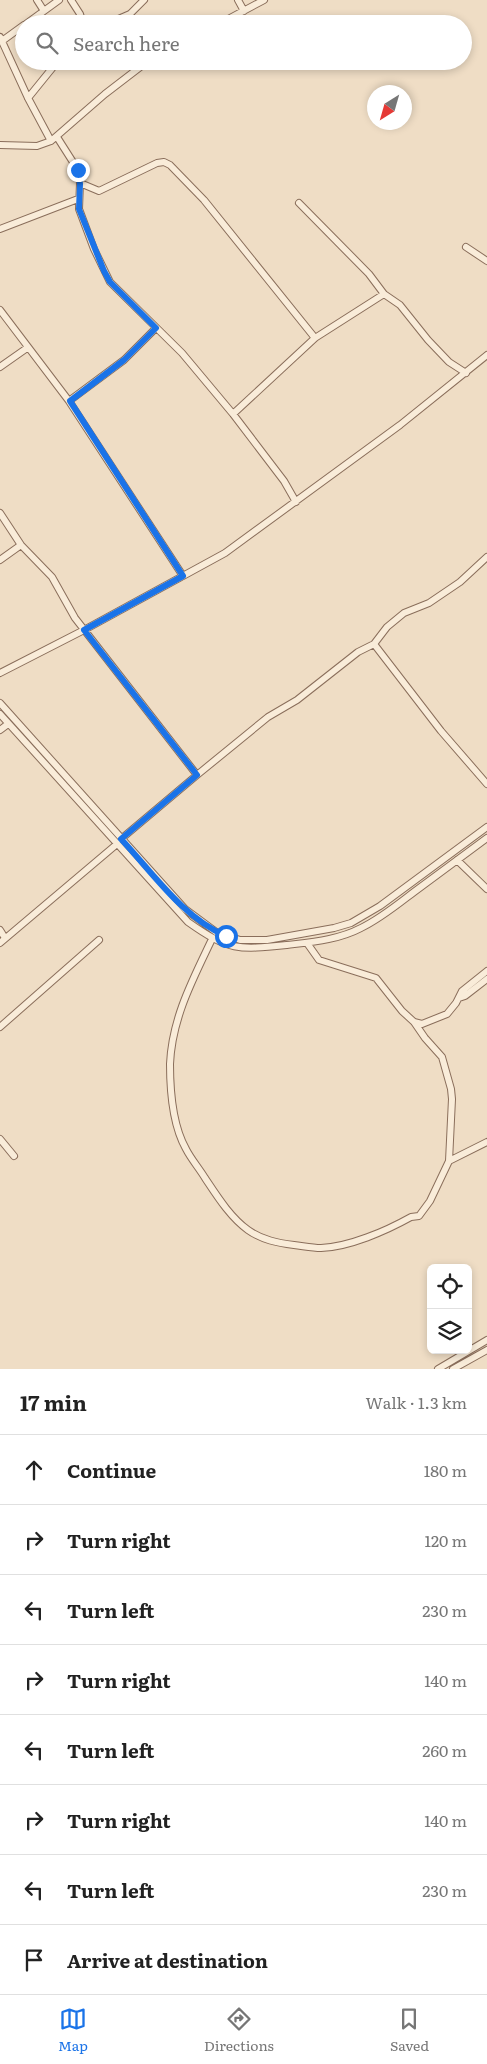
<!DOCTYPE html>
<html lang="en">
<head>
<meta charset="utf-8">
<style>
  :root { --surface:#fff; --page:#f2f2f2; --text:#222; --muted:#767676; --line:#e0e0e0; --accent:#1a73e8 }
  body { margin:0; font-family:Literata,serif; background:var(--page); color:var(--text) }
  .controls { position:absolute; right:15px; bottom:15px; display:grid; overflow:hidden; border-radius:8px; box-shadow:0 2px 8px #0003 }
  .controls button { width:45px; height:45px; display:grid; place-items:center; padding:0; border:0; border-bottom:1px solid var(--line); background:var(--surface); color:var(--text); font:25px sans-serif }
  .compass { position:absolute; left:367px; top:85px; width:45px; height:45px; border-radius:50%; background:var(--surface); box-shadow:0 2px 8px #0003; rotate:217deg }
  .stop { position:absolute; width:15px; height:15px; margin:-11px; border:4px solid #1a73e8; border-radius:50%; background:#fff }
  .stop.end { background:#1a73e8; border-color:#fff; box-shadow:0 1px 5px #0008 }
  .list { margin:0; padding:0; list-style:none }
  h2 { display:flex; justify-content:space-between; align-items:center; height:65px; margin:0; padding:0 20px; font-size:21px }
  h2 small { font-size:16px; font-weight:400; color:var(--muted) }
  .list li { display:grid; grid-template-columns:32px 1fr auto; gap:15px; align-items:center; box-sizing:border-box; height:70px; padding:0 20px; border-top:1px solid var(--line) }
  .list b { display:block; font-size:19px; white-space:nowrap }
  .list em { font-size:16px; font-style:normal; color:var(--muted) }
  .icon { flex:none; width:28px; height:28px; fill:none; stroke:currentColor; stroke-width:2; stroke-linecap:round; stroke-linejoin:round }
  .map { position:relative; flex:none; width:487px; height:1369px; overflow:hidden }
  .search { position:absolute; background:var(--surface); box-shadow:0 2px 8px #0003; left:15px; right:15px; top:15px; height:55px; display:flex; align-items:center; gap:12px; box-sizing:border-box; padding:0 18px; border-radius:28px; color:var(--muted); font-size:19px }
  .sheet { height:625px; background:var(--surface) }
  nav { display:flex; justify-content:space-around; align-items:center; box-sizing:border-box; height:70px; border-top:1px solid var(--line); background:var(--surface); font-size:14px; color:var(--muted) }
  nav a { display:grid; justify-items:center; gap:2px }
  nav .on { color:var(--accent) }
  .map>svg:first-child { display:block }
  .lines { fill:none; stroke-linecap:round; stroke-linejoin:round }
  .minor-casing { stroke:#8a6e5b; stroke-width:8 }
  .minor { stroke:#f9ecd9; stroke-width:6 }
  .route { stroke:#1a73e8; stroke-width:6 }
</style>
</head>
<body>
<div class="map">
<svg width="487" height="1369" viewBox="0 0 487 1369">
  <rect width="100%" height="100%" fill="#efddc5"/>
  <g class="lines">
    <defs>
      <path id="minor" d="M 37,0 L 44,11
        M 71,0 L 80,14 L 83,24
        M 238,0 L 244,11
        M 26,24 L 59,0
        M 107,24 L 130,14 L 144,0
        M 219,24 L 264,0
        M 0,37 L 28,98 L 51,141
        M 2,41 L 24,25
        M 28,98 L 58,61
        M 57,137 L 78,170 L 80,183 L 79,209 L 94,249 L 110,282 L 182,353 L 233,414 L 284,481 L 296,502
        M 0,145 L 37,146 L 51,141 L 105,94 L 148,61
        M 80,183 L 99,191 L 157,163 L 164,162 L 170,165 L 204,200 L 315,338 L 233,414
        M 299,203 L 369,274 L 384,294 L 400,305 L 428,340 L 449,362 L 466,373
        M 0,229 L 78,199
        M 466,247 L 487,261
        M 0,310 L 69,401
        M 156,328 L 124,360 L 69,401 L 183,576
        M 315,338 L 384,294
        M 0,367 L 27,348
        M 0,513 L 21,545 L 52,577 L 75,618 L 197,775 L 121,839
        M 0,560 L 21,545
        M 374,644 L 441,731 L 487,784
        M 0,673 L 84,630 L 225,553 L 400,425 L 487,355
        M 0,703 L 185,909 L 216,932 L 240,940 L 267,940 L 334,928 L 351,923 L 380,906 L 487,827
        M 0,714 L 188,922 C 229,951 238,950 287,945 C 312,942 338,940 361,928 C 380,919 397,905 414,892 C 438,874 463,856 487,838
        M 0,730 L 8,724
        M 197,775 L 268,717 L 297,700 L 358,652 L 374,644 L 387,627 L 404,613 L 429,603 L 460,582 L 487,557
        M 457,860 L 487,889
        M 0,930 L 5,938
        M 212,939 C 193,979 172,1018 170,1064 C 170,1091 173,1126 186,1149 C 191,1159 199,1168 205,1178 C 217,1196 230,1217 248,1230 C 262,1240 278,1243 294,1245 C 303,1246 312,1248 321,1248 C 349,1247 386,1231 411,1217 L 419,1216 L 430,1201 L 449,1161 L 452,1099 L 451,1089 L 442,1057 L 425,1038 L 414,1022
        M 0,943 L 117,844
        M 307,943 L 319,960 L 376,978 L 402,1011 L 414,1022 L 422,1024 L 447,1014 L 456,1003 L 462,991 L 487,971
        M 459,998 L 465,996 L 487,979
        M 0,1027 L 99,940
        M 0,1139 L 14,1156
        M 449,1161 L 487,1142
        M 438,1369 L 487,1340
        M 453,1369 L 487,1350"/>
    </defs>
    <use href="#minor" class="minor-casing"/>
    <use href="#minor" class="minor"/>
  </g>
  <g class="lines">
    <path class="route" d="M 78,170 L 80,184 L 79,209 L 104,271 L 110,282 L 156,328 L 124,360 L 70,401 L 183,576 L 84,630 L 197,775 L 121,839 C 152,872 183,918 226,936"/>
  </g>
</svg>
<div class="controls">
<button><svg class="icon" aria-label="locate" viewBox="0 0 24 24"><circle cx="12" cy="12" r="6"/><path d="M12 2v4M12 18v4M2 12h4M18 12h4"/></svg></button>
<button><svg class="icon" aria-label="layers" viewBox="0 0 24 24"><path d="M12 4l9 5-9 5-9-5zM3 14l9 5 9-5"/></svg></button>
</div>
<svg class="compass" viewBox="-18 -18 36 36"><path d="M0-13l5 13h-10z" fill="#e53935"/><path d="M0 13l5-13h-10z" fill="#767676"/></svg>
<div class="stop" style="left:226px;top:936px"></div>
<div class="stop end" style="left:78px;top:170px"></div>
<div class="search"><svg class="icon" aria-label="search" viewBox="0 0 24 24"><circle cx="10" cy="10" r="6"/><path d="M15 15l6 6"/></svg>Search here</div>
</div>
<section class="sheet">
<h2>17 min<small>Walk · 1.3 km</small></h2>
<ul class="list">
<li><svg class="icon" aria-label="ahead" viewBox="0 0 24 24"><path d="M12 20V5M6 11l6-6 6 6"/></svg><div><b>Continue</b></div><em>180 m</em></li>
<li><svg class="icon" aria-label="right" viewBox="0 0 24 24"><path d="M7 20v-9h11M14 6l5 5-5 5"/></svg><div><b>Turn right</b></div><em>120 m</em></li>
<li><svg class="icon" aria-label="left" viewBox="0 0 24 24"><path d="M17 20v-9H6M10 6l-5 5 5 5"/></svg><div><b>Turn left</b></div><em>230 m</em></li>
<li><svg class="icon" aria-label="right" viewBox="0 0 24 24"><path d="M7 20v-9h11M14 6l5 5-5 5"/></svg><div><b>Turn right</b></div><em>140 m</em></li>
<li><svg class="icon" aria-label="left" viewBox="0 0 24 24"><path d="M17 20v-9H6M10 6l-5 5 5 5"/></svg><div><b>Turn left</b></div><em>260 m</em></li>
<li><svg class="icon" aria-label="right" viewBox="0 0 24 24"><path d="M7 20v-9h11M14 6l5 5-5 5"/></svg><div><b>Turn right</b></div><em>140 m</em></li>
<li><svg class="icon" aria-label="left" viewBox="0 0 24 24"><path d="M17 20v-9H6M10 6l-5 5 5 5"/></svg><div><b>Turn left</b></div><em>230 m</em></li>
<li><svg class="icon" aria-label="arrive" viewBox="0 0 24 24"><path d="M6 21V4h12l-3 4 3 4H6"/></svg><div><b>Arrive at destination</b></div></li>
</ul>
</section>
<nav>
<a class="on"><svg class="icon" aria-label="map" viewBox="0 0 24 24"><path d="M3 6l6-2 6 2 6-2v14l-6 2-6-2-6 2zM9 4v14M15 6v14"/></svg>Map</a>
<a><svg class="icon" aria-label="directions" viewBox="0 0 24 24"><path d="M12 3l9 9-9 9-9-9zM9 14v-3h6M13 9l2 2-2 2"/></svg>Directions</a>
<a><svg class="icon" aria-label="saved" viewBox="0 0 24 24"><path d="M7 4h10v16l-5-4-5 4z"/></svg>Saved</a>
</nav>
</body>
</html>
